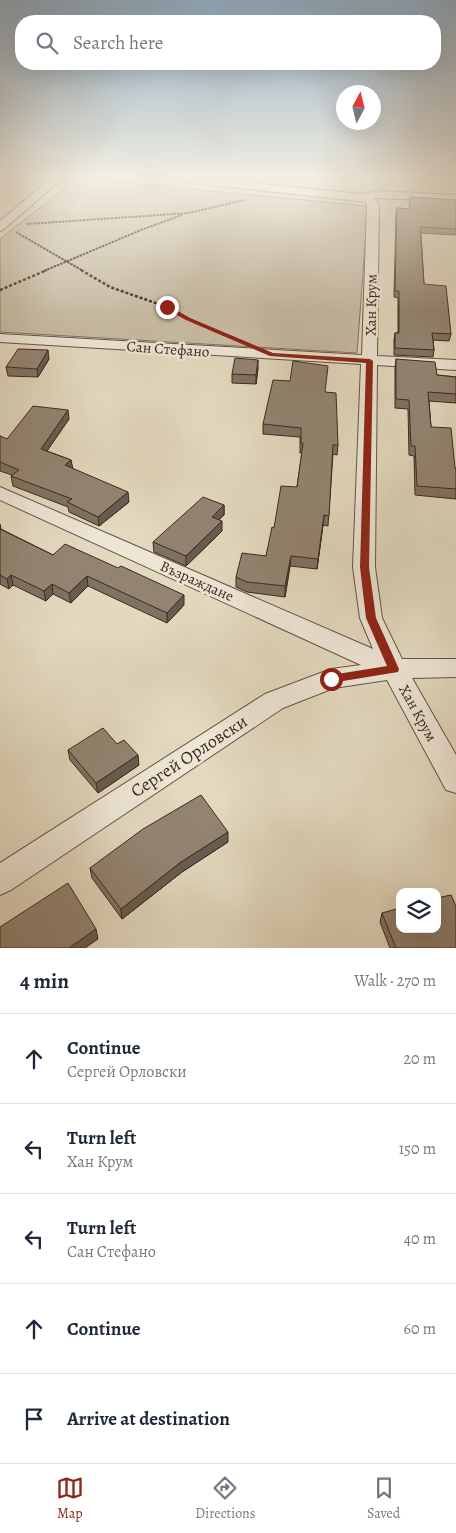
<!DOCTYPE html>
<html lang="en">
<head>
<meta charset="utf-8">
<style>
  :root { --surface:#fff; --page:#f2f2f3; --text:#1f2937; --muted:#747a83; --line:#e0e1e3; --accent:#8f2418 }
  body { margin:0; font-family:Alegreya,serif; background:var(--page); color:var(--text) }
  .controls { position:absolute; right:15px; bottom:15px; display:grid; overflow:hidden; border-radius:10px; box-shadow:0 5px 20px #0002 }
  .controls button { width:45px; height:45px; display:grid; place-items:center; padding:0; border:0; border-bottom:1px solid var(--line); background:var(--surface); color:var(--text); font:25px sans-serif }
  .compass { position:absolute; left:336px; top:85px; width:45px; height:45px; border-radius:50%; background:var(--surface); box-shadow:0 5px 20px #0002; rotate:7deg }
  .stop { position:absolute; width:15px; height:15px; margin:-11px; border:4px solid #8f2418; border-radius:50%; background:#fff }
  .stop.end { background:#8f2418; border-color:#fff; box-shadow:0 1px 5px #0008 }
  .list { margin:0; padding:0; list-style:none }
  h2 { display:flex; justify-content:space-between; align-items:center; height:65px; margin:0; padding:0 20px; font-size:21px }
  h2 small { font-size:16px; font-weight:400; color:var(--muted) }
  .list li { display:grid; grid-template-columns:32px 1fr auto; gap:15px; align-items:center; box-sizing:border-box; height:90px; padding:0 20px; border-top:1px solid var(--line) }
  .list b { display:block; font-size:19px; white-space:nowrap }
  .list p { margin:0; font-size:16px; white-space:nowrap; color:var(--muted) }
  .list em { font-size:16px; font-style:normal; color:var(--muted) }
  .icon { flex:none; width:28px; height:28px; fill:none; stroke:currentColor; stroke-width:2; stroke-linecap:round; stroke-linejoin:round }
  .map { position:relative; flex:none; width:456px; height:948px; overflow:hidden }
  .search { position:absolute; background:var(--surface); box-shadow:0 5px 20px #0002; left:15px; right:15px; top:15px; height:55px; display:flex; align-items:center; gap:12px; box-sizing:border-box; padding:0 18px; border-radius:20px; color:var(--muted); font-size:19px }
  .sheet { height:515px; background:var(--surface) }
  nav { display:flex; justify-content:space-around; align-items:center; box-sizing:border-box; height:70px; border-top:1px solid var(--line); background:var(--surface); font-size:14px; color:var(--muted) }
  nav a { display:grid; justify-items:center; gap:2px }
  nav .on { color:var(--accent) }
  .map>svg:first-child { display:block }
  .green { fill:#c7bba4; stroke:#827261 }
  .lines { fill:none; stroke-linecap:round; stroke-linejoin:round }
  .minor-casing { stroke:#665446; stroke-width:2 }
  .path-far1 { stroke:#3d281e; stroke-width:2; stroke-dasharray:2.5 1; stroke-linecap:butt }
  .path { stroke:#3d281e; stroke-width:2.5; stroke-dasharray:3 2; stroke-linecap:butt }
  .minor { fill:#ede6d5; fill-rule:evenodd }
  .wall { fill:#7e7262; stroke:#3d281e }
  .shaded-wall { fill:#675c50; stroke:#3d281e }
  .building { fill:#938472; stroke:#3d281e }
  .route { fill:#8f2418 }
  .labels { text-anchor:middle; dominant-baseline:central; stroke-width:5; stroke-linejoin:round; paint-order:stroke }
  .street-label { font-size:15px; fill:#3d281e; stroke:#ede6d5 }
  .near-street-label { font-size:18px; fill:#3d281e; stroke:#ede6d5 }
</style>
</head>
<body>
<div class="map">
<svg width="456" height="948" viewBox="0 0 456 948">
  <rect width="100%" height="100%" fill="#e3d9bf"/>
  <filter id="stains"><feTurbulence type="fractalNoise" baseFrequency=".004" numOctaves="4"/><feColorMatrix values="0 0 0 0 .2 0 0 0 0 .09 0 0 0 0 .02 0 0 0 .5 -.17"/></filter>
  <radialGradient id="worn" r=".72"><stop offset=".6" stop-color="#630" stop-opacity="0"/><stop offset="1" stop-color="#630" stop-opacity=".3"/></radialGradient>
  <path class="green" d="M 78,178 L 368,206 L 357,353 L 0,332 L 0,239 Z"/>
  <g class="lines">
    <defs>
      <path id="minor" d="M 51,178 L 63,178 L 4,229 L 0,231 L 0,221 Z
        M 169,178 L 207,178 L 361,194 L 381,191 L 456,195 L 456,201 L 374,198 L 379,205 L 377,356 L 456,360 L 456,370 L 377,365 L 375,567 L 382,618 L 402,659 L 456,659 L 456,677 L 412,678 L 456,755 L 456,793 L 446,790 L 387,680 L 334,688 L 283,708 L 11,890 L 0,895 L 0,863 L 265,694 L 331,669 L 361,665 L 0,500 L 0,487 L 373,649 L 360,618 L 353,567 L 361,364 L 0,342 L 0,334 L 362,355 L 367,205 L 366,202 L 174,181 Z"/>
    </defs>
    <use href="#minor" class="minor-casing"/>
    <path class="path-far1" d="M 359,178 L 378,179
      M 27,224 L 189,213 L 244,200
      M 16,232 L 83,271
      M 44,271 L 141,230 L 182,215"/>
    <path class="path" d="M 81,270 L 110,287 L 167,307 L 188,319 L 227,336
      M 0,290 L 47,270"/>
    <use href="#minor" class="minor"/>
  </g>
  <path class="wall" d="M 410,197 L 456,200 L 456,235 L 421,233 L 424,284 L 451,334 L 449,341 L 433,340 L 434,350 L 433,357 L 394,355 L 394,340 L 395,333 L 398,333 L 398,298 L 394,297 L 396,214 L 397,208 L 409,209 Z
    M 49,359 L 38,377 L 8,376 L 6,367 Z
    M 396,359 L 437,375 L 456,377 L 456,403 L 429,401 L 431,427 L 455,468 L 456,468 L 456,499 L 415,495 L 414,456 L 409,455 L 408,409 L 395,408 L 395,368 Z
    M 258,368 L 256,384 L 232,383 L 232,374 Z
    M 325,392 L 338,445 L 337,455 L 333,454 L 328,526 L 323,525 L 317,569 L 290,566 L 285,597 L 247,592 L 236,587 L 236,577 L 266,556 L 274,528 L 297,487 L 302,453 L 300,453 L 300,437 L 263,434 L 263,424 Z
    M 69,419 L 47,451 L 71,460 L 72,468 L 129,502 L 99,526 L 69,512 L 68,507 L 13,486 L 11,476 L 12,475 L 0,471 L 0,436 L 7,439 Z
    M 224,505 L 224,515 L 219,520 L 222,531 L 186,566 L 154,552 L 153,542 Z
    M 0,524 L 1,529 L 53,555 L 184,605 L 167,623 L 88,586 L 71,603 L 53,594 L 46,601 L 13,585 L 9,589 L 0,584 Z
    M 117,744 L 139,765 L 98,793 L 70,760 L 68,750 Z
    M 228,842 L 182,872 L 122,919 L 92,878 L 90,868 Z
    M 382,913 L 456,948 L 390,948 L 380,922 Z"/>
  <path class="shaded-wall" d="M 48,350 L 49,359 L 38,377 L 37,369 Z
    M 258,360 L 258,368 L 256,384 L 256,375 Z
    M 68,410 L 69,419 L 42,458 L 41,449 Z
    M 71,460 L 73,469 L 65,465 Z
    M 128,492 L 129,502 L 99,526 L 98,517 Z
    M 224,505 L 224,515 L 212,527 L 212,517 Z
    M 324,515 L 323,525 L 317,569 L 318,559 Z
    M 222,521 L 222,531 L 186,566 L 186,556 Z
    M 291,556 L 290,566 L 285,597 L 285,586 Z
    M 11,575 L 13,585 L 9,589 L 7,579 Z
    M 87,576 L 88,586 L 71,603 L 69,593 Z
    M 52,584 L 53,594 L 46,601 L 44,591 Z
    M 184,595 L 184,605 L 167,623 L 167,613 Z
    M 138,755 L 139,765 L 98,793 L 96,783 Z
    M 228,832 L 228,842 L 182,872 L 122,919 L 121,909 L 181,862 Z
    M 96,929 L 98,939 L 85,948 L 69,948 Z"/>
  <path class="building" d="M 410,197 L 456,200 L 456,229 L 420,227 L 424,284 L 446,286 L 451,334 L 432,333 L 434,350 L 395,348 L 395,333 L 399,333 L 399,291 L 395,291 L 397,208 L 409,209 Z
    M 18,349 L 48,350 L 37,369 L 6,367 Z
    M 235,358 L 258,360 L 256,375 L 232,374 Z
    M 396,359 L 435,362 L 437,375 L 456,377 L 456,394 L 428,392 L 431,427 L 451,428 L 455,468 L 456,468 L 456,489 L 417,486 L 415,446 L 411,446 L 409,400 L 396,399 Z
    M 293,361 L 328,366 L 325,392 L 336,393 L 338,445 L 333,445 L 329,516 L 324,515 L 318,559 L 291,556 L 285,586 L 247,582 L 236,577 L 242,553 L 266,556 L 272,527 L 274,528 L 281,486 L 297,487 L 303,443 L 301,443 L 301,428 L 263,424 L 273,380 L 290,381 Z
    M 33,406 L 68,410 L 41,449 L 71,460 L 65,465 L 128,492 L 98,517 L 67,502 L 72,499 L 11,476 L 19,470 L 0,462 L 0,436 L 7,439 Z
    M 203,497 L 224,505 L 212,517 L 222,521 L 186,556 L 153,542 Z
    M 0,529 L 53,555 L 65,544 L 118,568 L 121,566 L 184,595 L 167,613 L 87,576 L 69,593 L 52,584 L 44,591 L 11,575 L 7,579 L 0,575 Z
    M 103,728 L 117,744 L 124,740 L 138,755 L 96,783 L 68,750 Z
    M 201,795 L 228,832 L 181,862 L 121,909 L 90,868 L 143,829 Z
    M 68,883 L 96,929 L 69,948 L 0,948 L 0,927 Z
    M 451,895 L 456,906 L 456,948 L 396,948 L 382,913 L 400,908 L 400,929 L 437,929 L 437,898 Z"/>
  <linearGradient id="sky" x2="0" y2="1"><stop stop-color="#8fabc2"/><stop offset="0.57" stop-color="#f2eee2"/><stop offset="1" stop-color="#f2eee2" stop-opacity="0"/></linearGradient>
  <rect width="456" height="311" fill="url(#sky)"/>
  <path class="route" d="M 164,306 L 169,306 L 190,318 L 273,353 L 370,359 L 373,361 L 369,567 L 376,618 L 399,669 L 398,672 L 331,683 L 326,679 L 331,675 L 387,666 L 366,618 L 360,567 L 366,363 L 270,356 L 186,320 L 164,308 Z"/>
  <g class="labels">
    <g class="street-label">
      <text transform="translate(371 305) rotate(-89)">Хан Крум</text>
      <text transform="translate(168 349) rotate(4)">Сан Стефано</text>
      <text transform="translate(197 581) rotate(24)">Възраждане</text>
      <text transform="translate(418 713) rotate(61)">Хан Крум</text>
    </g>
    <g class="near-street-label">
      <text transform="translate(189 756) rotate(-33)">Сергей Орловски</text>
    </g>
  </g>
  <rect width="100%" height="100%" filter="url(#stains)"/>
  <rect width="100%" height="100%" fill="url(#worn)"/>
</svg>
<div class="controls">
<button><svg class="icon" aria-label="layers" viewBox="0 0 24 24"><path d="M12 4l9 5-9 5-9-5zM3 14l9 5 9-5"/></svg></button>
</div>
<svg class="compass" viewBox="-18 -18 36 36"><path d="M0-13l5 13h-10z" fill="#e53935"/><path d="M0 13l5-13h-10z" fill="#747a83"/></svg>
<div class="stop" style="left:331px;top:679px"></div>
<div class="stop end" style="left:167px;top:307px"></div>
<div class="search"><svg class="icon" aria-label="search" viewBox="0 0 24 24"><circle cx="10" cy="10" r="6"/><path d="M15 15l6 6"/></svg>Search here</div>
</div>
<section class="sheet">
<h2>4 min<small>Walk · 270 m</small></h2>
<ul class="list">
<li><svg class="icon" aria-label="ahead" viewBox="0 0 24 24"><path d="M12 20V5M6 11l6-6 6 6"/></svg><div><b>Continue</b><p>Сергей Орловски</p></div><em>20 m</em></li>
<li><svg class="icon" aria-label="left" viewBox="0 0 24 24"><path d="M17 20v-9H6M10 6l-5 5 5 5"/></svg><div><b>Turn left</b><p>Хан Крум</p></div><em>150 m</em></li>
<li><svg class="icon" aria-label="left" viewBox="0 0 24 24"><path d="M17 20v-9H6M10 6l-5 5 5 5"/></svg><div><b>Turn left</b><p>Сан Стефано</p></div><em>40 m</em></li>
<li><svg class="icon" aria-label="ahead" viewBox="0 0 24 24"><path d="M12 20V5M6 11l6-6 6 6"/></svg><div><b>Continue</b></div><em>60 m</em></li>
<li><svg class="icon" aria-label="arrive" viewBox="0 0 24 24"><path d="M6 21V4h12l-3 4 3 4H6"/></svg><div><b>Arrive at destination</b></div></li>
</ul>
</section>
<nav>
<a class="on"><svg class="icon" aria-label="map" viewBox="0 0 24 24"><path d="M3 6l6-2 6 2 6-2v14l-6 2-6-2-6 2zM9 4v14M15 6v14"/></svg>Map</a>
<a><svg class="icon" aria-label="directions" viewBox="0 0 24 24"><path d="M12 3l9 9-9 9-9-9zM9 14v-3h6M13 9l2 2-2 2"/></svg>Directions</a>
<a><svg class="icon" aria-label="saved" viewBox="0 0 24 24"><path d="M7 4h10v16l-5-4-5 4z"/></svg>Saved</a>
</nav>
</body>
</html>
